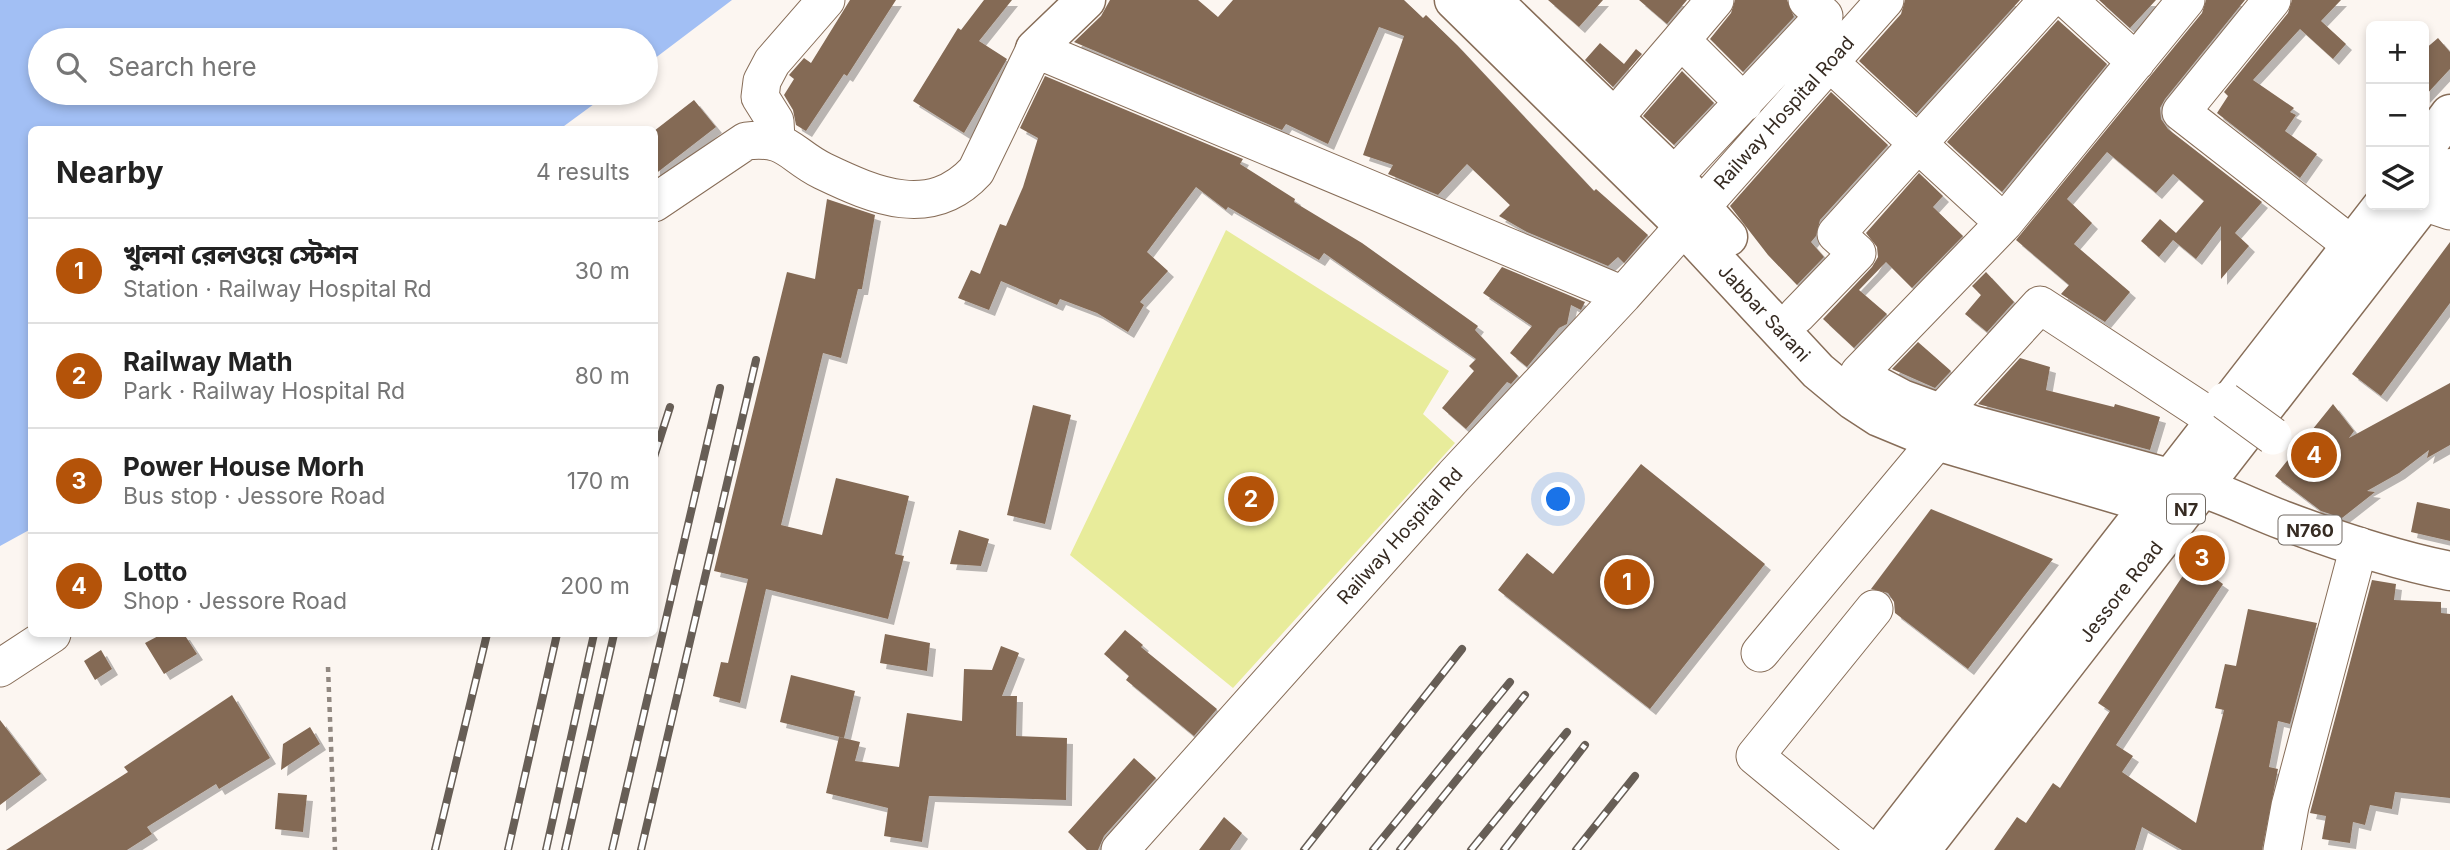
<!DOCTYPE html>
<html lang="en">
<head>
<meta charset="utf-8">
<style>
  :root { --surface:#fff; --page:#f2f2f2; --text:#222; --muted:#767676; --line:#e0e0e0; --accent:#b45309 }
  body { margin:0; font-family:Inter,"Noto Sans Bengali",sans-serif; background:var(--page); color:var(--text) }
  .controls { position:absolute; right:21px; top:21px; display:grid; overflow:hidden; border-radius:10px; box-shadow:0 4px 10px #0003 }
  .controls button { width:63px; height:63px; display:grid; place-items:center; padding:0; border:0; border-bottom:2px solid var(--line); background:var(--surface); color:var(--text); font:35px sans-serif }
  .you { position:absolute; left:1559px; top:500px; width:24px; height:24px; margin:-18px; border:5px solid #fff; border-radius:50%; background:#1a73e8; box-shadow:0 0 0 10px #1a73e833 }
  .badge { display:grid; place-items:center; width:46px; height:46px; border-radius:50%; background:var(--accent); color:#fff; font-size:23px; font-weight:700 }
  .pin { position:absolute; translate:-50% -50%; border:4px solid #fff; box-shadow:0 2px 7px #0006 }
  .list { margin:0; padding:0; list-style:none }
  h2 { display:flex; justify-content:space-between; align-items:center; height:91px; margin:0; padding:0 28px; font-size:30px }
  h2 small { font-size:23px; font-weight:400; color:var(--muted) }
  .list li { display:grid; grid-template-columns:46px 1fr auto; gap:21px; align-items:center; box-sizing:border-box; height:105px; padding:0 28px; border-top:2px solid var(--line) }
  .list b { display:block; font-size:26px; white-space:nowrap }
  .list p { margin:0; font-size:23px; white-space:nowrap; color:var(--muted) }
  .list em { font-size:23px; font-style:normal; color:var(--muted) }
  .icon { flex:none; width:38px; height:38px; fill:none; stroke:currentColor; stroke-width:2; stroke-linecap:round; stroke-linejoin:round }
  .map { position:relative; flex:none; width:2450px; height:850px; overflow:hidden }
  .search { position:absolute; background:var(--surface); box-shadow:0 4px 10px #0003; left:28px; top:28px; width:630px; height:77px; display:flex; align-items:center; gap:18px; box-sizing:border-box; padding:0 24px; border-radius:38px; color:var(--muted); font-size:26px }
  .panel { position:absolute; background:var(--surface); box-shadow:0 4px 10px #0003; left:28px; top:126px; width:630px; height:511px; border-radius:10px }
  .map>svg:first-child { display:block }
  .green { fill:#e8ec9b }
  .water { fill:#a2bff4 }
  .building { fill:#846a55; filter:url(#shadow) }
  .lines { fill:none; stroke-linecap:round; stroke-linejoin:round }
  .minor-casing { stroke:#876d58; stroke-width:39 }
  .major-casing { stroke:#876d58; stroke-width:41 }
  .highway-casing { stroke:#876d58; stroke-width:41 }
  .path { stroke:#918881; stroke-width:4.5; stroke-dasharray:5 5; stroke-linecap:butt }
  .minor { stroke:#fff; stroke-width:37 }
  .major { stroke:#fff; stroke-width:38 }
  .highway { stroke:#fff; stroke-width:38 }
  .rail-casing { stroke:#675e56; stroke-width:8 }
  .rail { stroke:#fff; stroke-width:5; stroke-dasharray:16; stroke-linecap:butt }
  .minor-bridge-casing { stroke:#876d58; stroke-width:39; stroke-linecap:butt }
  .minor-bridge { stroke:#fff; stroke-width:37 }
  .labels { text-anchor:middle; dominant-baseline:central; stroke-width:7; stroke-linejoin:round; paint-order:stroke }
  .shield { fill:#fff; stroke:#726b64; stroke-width:2 }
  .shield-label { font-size:18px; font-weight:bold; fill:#362b22 }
  .street-label { font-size:19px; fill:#362b22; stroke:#fff }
</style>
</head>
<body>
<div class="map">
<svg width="2450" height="850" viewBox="0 0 2450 850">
  <defs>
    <filter id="shadow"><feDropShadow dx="6" dy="6" stdDeviation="0" flood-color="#0004"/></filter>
  </defs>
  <rect width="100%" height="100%" fill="#fcf6f1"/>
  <path class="green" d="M 1226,230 L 1449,371 L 1423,414 L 1455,443 L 1233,688 L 1070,555 Z"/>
  <path class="water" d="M 0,0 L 732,0 L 646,65 L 646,40 L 40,40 L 40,93 L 609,93 L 560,129 L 32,130 L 31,529 L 0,546 Z"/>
  <path class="building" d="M 850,0 L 896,0 L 847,76 L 844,74 L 806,131 L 796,125 L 793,110 L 784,95 L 794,79 L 789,75 L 804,58 L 811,63 Z
    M 984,0 L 1012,0 L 979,41 L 1007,59 L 964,133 L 913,101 L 958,28 L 961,30 Z
    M 1110,0 L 1198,0 L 1218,17 L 1233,0 L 1404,0 L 1423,18 L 1426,15 L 1457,45 L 1594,191 L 1596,189 L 1648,235 L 1624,263 L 1618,257 L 1608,266 L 1527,232 L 1499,216 L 1510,205 L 1467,164 L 1438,195 L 1388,174 L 1393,165 L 1363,155 L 1404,36 L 1379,27 L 1328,144 L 1286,124 L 1282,130 L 1074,42 L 1101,16 Z
    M 1548,0 L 1603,0 L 1579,27 Z
    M 1639,0 L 1687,0 L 1667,24 Z
    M 1735,0 L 1787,0 L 1794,17 L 1743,72 L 1710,39 L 1731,13 Z
    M 1905,0 L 2020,0 L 1916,114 L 1859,61 L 1901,14 Z
    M 2099,0 L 2156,0 L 2130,28 L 2133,31 Z
    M 2206,0 L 2245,0 L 2165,99 L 2160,108 L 2161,119 L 2168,129 L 2262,202 L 2235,233 L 2249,246 L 2221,279 L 2221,226 L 2196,259 L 2173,240 L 2159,257 L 2141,241 L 2160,219 L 2176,233 L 2204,201 L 2173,174 L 2156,193 L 2107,152 L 2067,199 L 2092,223 L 2074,244 L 2130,292 L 2105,322 L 2061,294 L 2069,285 L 2016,240 L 2202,13 Z
    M 2292,0 L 2341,0 L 2321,21 L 2346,44 L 2333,59 L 2300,29 L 2253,80 L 2294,108 L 2290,112 L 2296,115 L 2285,131 L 2317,154 L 2300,178 L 2217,113 L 2228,96 L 2224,92 L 2288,13 Z
    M 2058,20 L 2107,64 L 2002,192 L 1947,142 Z
    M 2438,38 L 2450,52 L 2450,69 L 2424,97 L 2424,50 Z
    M 1600,43 L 1624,64 L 1636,49 L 1642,54 L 1613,87 L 1585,60 Z
    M 1682,71 L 1714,103 L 1674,145 L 1643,116 Z
    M 1045,76 L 1243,159 L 1240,164 L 1295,199 L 1294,202 L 1362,243 L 1478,326 L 1475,330 L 1518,376 L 1511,384 L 1507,382 L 1466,429 L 1442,408 L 1474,371 L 1469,366 L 1476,359 L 1324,253 L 1319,260 L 1228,207 L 1226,210 L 1196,187 L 1147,252 L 1168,271 L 1140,302 L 1144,305 L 1128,332 L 1097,313 L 1060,299 L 1057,305 L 1001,281 L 989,310 L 958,298 L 971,270 L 980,274 L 1000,224 L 1006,226 L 1023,187 L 1038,138 L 1020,128 Z
    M 1831,92 L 1888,145 L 1820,220 L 1816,236 L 1811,242 L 1824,257 L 1797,285 L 1768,255 L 1730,206 Z
    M 694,100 L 716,127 L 654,175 L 654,131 Z
    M 1919,173 L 1943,196 L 1933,207 L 1963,236 L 1912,288 L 1886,262 L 1859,290 L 1887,314 L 1854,348 L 1823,319 L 1872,267 L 1878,257 L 1877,247 L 1866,233 Z
    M 827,199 L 875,215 L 862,289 L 858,289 L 841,358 L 823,353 L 781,525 L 822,535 L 836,478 L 909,496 L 895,554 L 904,556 L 888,619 L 766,589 L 740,703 L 713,696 L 721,662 L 728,663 L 748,579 L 714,571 L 787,272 L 815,279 Z
    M 2450,242 L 2450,303 L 2381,396 L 2352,374 Z
    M 1502,267 L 1585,302 L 1581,310 L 1571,305 L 1567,324 L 1559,328 L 1527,367 L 1510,353 L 1532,326 L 1483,293 Z
    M 1986,272 L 2014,302 L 1987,332 L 1965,314 L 1981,295 L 1972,286 Z
    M 1918,342 L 1951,371 L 1935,388 L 1892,369 Z
    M 2020,358 L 2050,367 L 2046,390 L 2114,407 L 2115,404 L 2160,417 L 2150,450 L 1978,404 Z
    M 2450,383 L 2450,445 L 2427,458 L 2429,450 L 2399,473 L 2367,491 L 2375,492 L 2342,518 L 2321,511 L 2275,476 L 2333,404 L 2354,431 L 2349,438 Z
    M 1033,405 L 1071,415 L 1045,524 L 1007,515 Z
    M 1641,464 L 1765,564 L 1650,709 L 1498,590 L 1527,553 L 1553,574 Z
    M 2417,502 L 2450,509 L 2450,541 L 2411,532 Z
    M 1931,509 L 2053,559 L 1968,669 L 1895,613 L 1894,602 L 1888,593 L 1871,589 Z
    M 959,530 L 989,539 L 981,566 L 950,564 Z
    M 2192,562 L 2223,584 L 2116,745 L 2133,756 L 2122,772 L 2196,823 L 2224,710 L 2215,708 L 2225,664 L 2236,666 L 2248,609 L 2317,623 L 2290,724 L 2278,721 L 2269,767 L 2278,769 L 2262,850 L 2182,850 L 2142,827 L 2135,850 L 1994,850 L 2017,817 L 2026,823 L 2053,783 L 2060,788 L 2110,711 L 2098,703 Z
    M 2372,580 L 2396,584 L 2394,600 L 2441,602 L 2441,613 L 2450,614 L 2450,798 L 2395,792 L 2392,809 L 2370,805 L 2365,825 L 2353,822 L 2350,843 L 2322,839 L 2326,816 L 2310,813 Z
    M 1125,630 L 1143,645 L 1141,647 L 1217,709 L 1194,736 L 1126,680 L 1129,676 L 1104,654 Z
    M 162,634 L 184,634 L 197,654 L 164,674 L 145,643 Z
    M 885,634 L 930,643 L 927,671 L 880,663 Z
    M 1001,646 L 1019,653 L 1002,696 L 1017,696 L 1016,736 L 1067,738 L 1066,800 L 929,796 L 922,842 L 884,836 L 888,808 L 826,793 L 839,737 L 860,742 L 855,761 L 899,767 L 907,713 L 962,721 L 964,669 L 992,670 Z
    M 101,650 L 112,669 L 95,680 L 84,661 Z
    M 791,675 L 855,691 L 844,738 L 780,722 Z
    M 232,695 L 270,758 L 219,789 L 216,784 L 147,827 L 152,834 L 127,850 L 6,850 L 128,772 L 124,767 Z
    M 0,720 L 41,774 L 0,805 Z
    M 310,727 L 320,744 L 281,770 L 283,744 Z
    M 1134,758 L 1156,778 L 1104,836 L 1098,850 L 1087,850 L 1068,832 Z
    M 278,793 L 307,795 L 303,832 L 275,829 Z
    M 1224,817 L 1242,833 L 1230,850 L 1199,850 Z"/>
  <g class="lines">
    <defs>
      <path id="minor" d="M 2068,0 L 2136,62
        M 2272,0 L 2181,112 L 2353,246
        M 1681,40 L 1715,0
        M 1829,62 L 2004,223
        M 1614,118 L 1681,40 L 1744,103
        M 776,139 L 775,121 L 760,97 L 762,81 L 772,62 L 826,0
        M 1674,176 L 1824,16 L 1807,0
        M 654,203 L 746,141 C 788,136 789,154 823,171 C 875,196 931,220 976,171 L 1035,49 L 1623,295
        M 2426,203 L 2450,211
        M 1797,315 L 1857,253 L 1836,234 L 2048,0
        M 1859,373 L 2004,223 L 2186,0
        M 1940,414 L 2040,305 L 2217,421
        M 1760,653 L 1937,441
        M 0,668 L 52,634
        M 1120,850 L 1454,476 L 1623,295 L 1885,0
        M 1869,850 L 1755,756 L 1874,609
        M 2282,850 L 2290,806 L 2359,546"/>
      <path id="major" d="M 1454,0 L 1675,217 L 1818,371 L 1853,400 L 1879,417 L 1937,441 L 2150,504
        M 1496,4 L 1674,176 L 1728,237
        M 1035,49 L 1086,0
        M 1870,382 L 1902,399 L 1973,425 L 2173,479"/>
      <path id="highway" d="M 2424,149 L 2450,114
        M 2180,481 C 2217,490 2250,508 2285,521 C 2338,541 2395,560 2450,571
        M 1882,850 L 2383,205
        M 1921,850 L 2450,168"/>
    </defs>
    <use href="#minor" class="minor-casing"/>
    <use href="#major" class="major-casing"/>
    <use href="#highway" class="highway-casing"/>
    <path class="path" d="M 328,667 L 335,850"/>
    <use href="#minor" class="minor"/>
    <use href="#major" class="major"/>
    <use href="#highway" class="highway"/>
    <defs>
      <path id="rail" d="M 654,457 L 670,407
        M 435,850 L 487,634
        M 508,850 L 557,634
        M 546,850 L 594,634
        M 565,850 L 614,634
        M 612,850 L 720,388
        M 641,850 L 756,360
        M 1304,850 L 1462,649
        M 1373,850 L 1510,682
        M 1400,850 L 1525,695
        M 1471,850 L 1567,732
        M 1504,850 L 1585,745
        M 1576,850 L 1635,776"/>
    </defs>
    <use href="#rail" class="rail-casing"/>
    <use href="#rail" class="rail"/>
    <defs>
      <path id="minor-bridge" d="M 2225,401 L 2273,436"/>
    </defs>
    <use href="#minor-bridge" class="minor-bridge-casing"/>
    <use href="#minor-bridge" class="minor-bridge"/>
  </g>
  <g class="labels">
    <g class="shield">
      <rect x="2167" y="494.5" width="38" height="29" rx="5"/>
      <rect x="2278.5" y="515.5" width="63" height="29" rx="5"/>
    </g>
    <g class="shield-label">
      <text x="2186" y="509">N7</text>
      <text x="2310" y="530">N760</text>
    </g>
    <g class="street-label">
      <text transform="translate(1784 113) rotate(-48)">Railway Hospital Road</text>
      <text transform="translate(1764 313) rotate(47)">Jabbar Sarani</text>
      <text transform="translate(1400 536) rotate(-48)">Railway Hospital Rd</text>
      <text transform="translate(2121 592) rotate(-52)">Jessore Road</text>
    </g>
  </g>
</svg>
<div class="controls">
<button>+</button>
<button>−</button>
<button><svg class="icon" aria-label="layers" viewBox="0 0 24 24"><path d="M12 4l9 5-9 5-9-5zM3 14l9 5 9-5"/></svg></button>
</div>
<div class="you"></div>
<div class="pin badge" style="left:1627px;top:582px">1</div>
<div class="pin badge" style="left:1251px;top:499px">2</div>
<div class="pin badge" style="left:2202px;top:558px">3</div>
<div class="pin badge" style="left:2314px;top:455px">4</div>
<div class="search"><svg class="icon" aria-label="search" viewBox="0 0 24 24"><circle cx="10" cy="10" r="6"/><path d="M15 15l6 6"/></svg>Search here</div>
<section class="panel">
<h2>Nearby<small>4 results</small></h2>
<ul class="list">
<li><span class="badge">1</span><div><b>খুলনা রেলওয়ে স্টেশন</b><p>Station · Railway Hospital Rd</p></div><em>30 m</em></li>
<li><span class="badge">2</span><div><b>Railway Math</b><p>Park · Railway Hospital Rd</p></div><em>80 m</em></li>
<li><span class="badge">3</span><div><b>Power House Morh</b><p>Bus stop · Jessore Road</p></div><em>170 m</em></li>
<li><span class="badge">4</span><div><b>Lotto</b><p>Shop · Jessore Road</p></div><em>200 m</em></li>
</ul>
</section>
</div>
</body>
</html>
